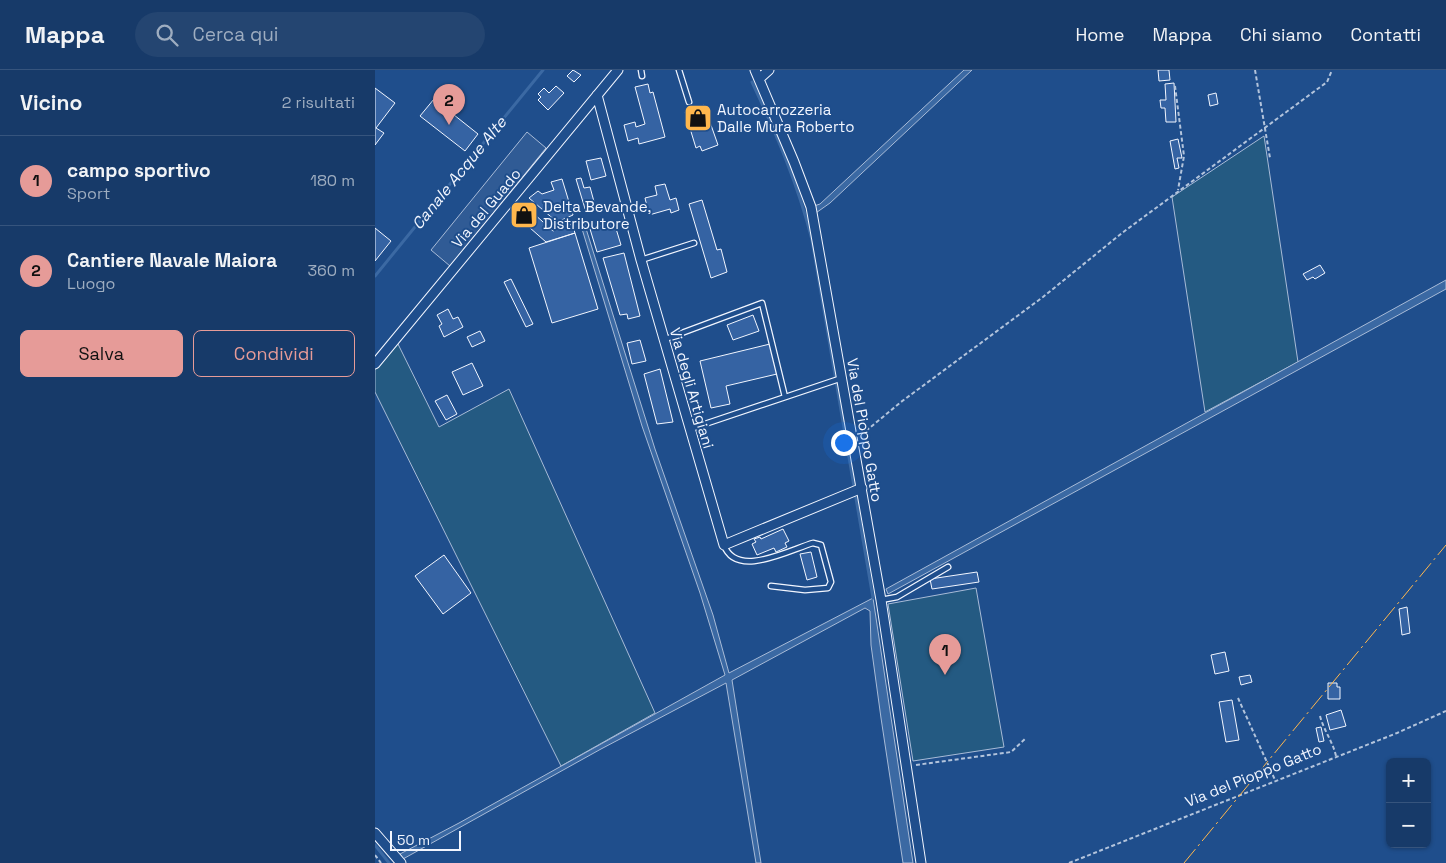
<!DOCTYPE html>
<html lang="it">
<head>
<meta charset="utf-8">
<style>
  :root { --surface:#173a69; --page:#244571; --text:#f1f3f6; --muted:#9eadc0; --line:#36547d; --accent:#e69b98 }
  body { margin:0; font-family:"Space Grotesk",sans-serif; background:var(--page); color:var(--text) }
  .controls { position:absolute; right:15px; bottom:15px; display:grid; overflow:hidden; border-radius:8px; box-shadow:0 1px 4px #0004 }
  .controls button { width:45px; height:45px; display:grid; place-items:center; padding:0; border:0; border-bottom:1px solid var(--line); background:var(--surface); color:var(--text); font:25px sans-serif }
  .scale { position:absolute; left:15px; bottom:12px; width:71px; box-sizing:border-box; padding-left:5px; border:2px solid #f2f6ff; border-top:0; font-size:14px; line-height:18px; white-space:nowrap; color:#f2f6ff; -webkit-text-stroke:4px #1f4e8c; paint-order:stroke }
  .you { position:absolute; left:468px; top:372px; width:18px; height:18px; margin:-12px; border:4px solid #fff; border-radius:50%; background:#1a73e8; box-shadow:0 0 0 8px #1a73e833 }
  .badge { display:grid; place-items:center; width:32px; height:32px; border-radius:50%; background:var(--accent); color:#111; font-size:16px; font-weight:700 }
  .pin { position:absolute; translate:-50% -41px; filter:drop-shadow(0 1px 2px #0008) }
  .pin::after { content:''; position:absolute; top:26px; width:18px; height:15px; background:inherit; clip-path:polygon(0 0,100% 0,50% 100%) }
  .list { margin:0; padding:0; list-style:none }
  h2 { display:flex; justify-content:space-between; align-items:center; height:65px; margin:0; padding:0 20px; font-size:21px }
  h2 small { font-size:16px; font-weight:400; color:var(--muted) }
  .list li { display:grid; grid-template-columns:32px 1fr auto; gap:15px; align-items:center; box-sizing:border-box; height:90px; padding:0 20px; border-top:1px solid var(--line) }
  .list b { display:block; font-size:19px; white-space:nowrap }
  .list p { margin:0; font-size:16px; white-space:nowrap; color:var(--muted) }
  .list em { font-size:16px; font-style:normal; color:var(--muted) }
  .actions { display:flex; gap:10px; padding:15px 20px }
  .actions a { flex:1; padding:11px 0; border:1px solid var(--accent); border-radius:8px; text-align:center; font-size:18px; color:var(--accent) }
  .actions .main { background:var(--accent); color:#111 }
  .icon { flex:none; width:28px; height:28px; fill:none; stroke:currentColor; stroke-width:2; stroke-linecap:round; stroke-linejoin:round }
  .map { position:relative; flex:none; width:1071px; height:793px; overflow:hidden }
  header { display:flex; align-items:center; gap:30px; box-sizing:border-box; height:70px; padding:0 25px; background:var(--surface); border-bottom:1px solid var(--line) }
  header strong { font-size:24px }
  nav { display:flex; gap:28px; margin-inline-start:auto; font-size:18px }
  .search { width:350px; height:45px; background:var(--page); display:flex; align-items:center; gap:12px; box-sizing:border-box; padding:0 18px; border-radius:28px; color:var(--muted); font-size:19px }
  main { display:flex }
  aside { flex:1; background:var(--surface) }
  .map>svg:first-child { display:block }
  .green { fill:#245a82; stroke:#a8bbd7 }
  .parking { fill:#305b95; stroke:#a8bbd7 }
  .water { fill:#3b69a3; stroke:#a8bbd7 }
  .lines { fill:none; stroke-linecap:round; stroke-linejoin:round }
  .stream { stroke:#3b69a3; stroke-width:3 }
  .building { fill:#3563a3; stroke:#f2f6ff }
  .service-casing { stroke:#f2f6ff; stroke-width:7 }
  .minor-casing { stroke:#f2f6ff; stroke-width:11 }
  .path { stroke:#b3c4dc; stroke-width:2; stroke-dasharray:4 2.5; stroke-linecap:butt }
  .service { stroke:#1f4e8c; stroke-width:4.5 }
  .minor { stroke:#1f4e8c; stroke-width:9 }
  .power { stroke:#ffb74d; stroke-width:1; stroke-dasharray:18 4 2.5 4; stroke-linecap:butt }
  .labels { text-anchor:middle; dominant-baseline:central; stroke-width:4; stroke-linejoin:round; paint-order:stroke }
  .poi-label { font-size:15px; fill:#f2f6ff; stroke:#1f4e8c; text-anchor:start }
  .street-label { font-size:15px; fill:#f2f6ff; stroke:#1f4e8c }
  .water-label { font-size:16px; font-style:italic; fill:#f2f6ff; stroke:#1f4e8c }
</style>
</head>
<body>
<header>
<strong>Mappa</strong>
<div class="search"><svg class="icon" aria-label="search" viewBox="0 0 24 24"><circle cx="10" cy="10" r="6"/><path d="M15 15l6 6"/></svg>Cerca qui</div>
<nav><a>Home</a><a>Mappa</a><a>Chi siamo</a><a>Contatti</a></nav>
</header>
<main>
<aside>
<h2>Vicino<small>2 risultati</small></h2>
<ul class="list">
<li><span class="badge">1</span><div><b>campo sportivo</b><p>Sport</p></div><em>180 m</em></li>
<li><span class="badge">2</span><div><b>Cantiere Navale Maiora</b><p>Luogo</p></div><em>360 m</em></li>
</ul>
<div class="actions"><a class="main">Salva</a><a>Condividi</a></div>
</aside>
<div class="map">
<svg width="1071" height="793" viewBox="0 0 1071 793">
  <rect width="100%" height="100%" fill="#1f4e8c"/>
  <path class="green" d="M 889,66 L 923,292 L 830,342 L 797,127 Z
    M 21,270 L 64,357 L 134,319 L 280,643 L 186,696 L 0,322 L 0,298 Z
    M 601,518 L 629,677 L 538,691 L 513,534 Z"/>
  <path class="parking" d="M 152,62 L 171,78 L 75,196 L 56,180 Z"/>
  <path class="water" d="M 589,0 L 597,0 L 455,133 L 438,145 L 436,137 L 445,134 Z
    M 204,149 L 208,149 L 280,379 L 338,545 L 354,603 L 498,528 L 538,793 L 528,793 L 506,648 L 496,575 L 495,541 L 490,538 L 357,610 L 386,793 L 381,793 L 351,613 L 226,679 L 28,789 L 25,784 L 84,753 L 350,605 L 325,523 L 267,356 Z
    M 1071,210 L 1071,219 L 513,524 L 511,519 Z"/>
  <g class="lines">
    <path class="stream" d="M 377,12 C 401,63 423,114 437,170 L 498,528
      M 0,206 L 168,0
      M 0,775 L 14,793"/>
  </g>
  <path class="building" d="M 198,0 L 206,5 L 199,12 L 192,6 Z
    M 783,0 L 794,0 L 795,10 L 784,11 Z
    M 799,13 L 801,52 L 791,52 L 790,38 L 786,38 L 785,30 L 791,30 L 790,14 Z
    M 273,14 L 275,23 L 278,22 L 290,67 L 264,74 L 263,68 L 253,71 L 249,55 L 260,52 L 261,57 L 270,54 L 260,17 Z
    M 181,16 L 189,23 L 173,40 L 163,30 L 166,27 L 163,24 L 169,18 L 174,23 Z
    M 0,18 L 20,33 L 1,58 L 9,63 L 0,75 Z
    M 841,23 L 843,34 L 835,36 L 833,25 Z
    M 59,29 L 103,64 L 90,81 L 45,46 Z
    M 329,35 L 343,75 L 327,81 L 325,76 L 321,78 L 310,42 Z
    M 803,69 L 807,88 L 802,88 L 804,98 L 800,99 L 795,71 Z
    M 226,88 L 231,106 L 216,110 L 211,91 Z
    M 206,108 L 209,118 L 215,117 L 221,139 L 211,142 L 201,109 Z
    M 187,109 L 198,145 L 182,152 L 154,128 L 163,121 L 167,124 L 179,120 L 176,112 Z
    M 290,114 L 295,130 L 301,128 L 304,140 L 296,143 L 295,139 L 274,145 L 270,128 L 282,125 L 280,116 Z
    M 327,130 L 342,180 L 346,179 L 352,202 L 336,208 L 314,134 Z
    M 147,133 L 178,161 L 197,154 L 200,163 L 171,172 L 138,143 Z
    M 239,152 L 246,175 L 222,182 L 215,159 Z
    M 0,158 L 16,171 L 0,191 Z
    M 200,163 L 223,239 L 177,253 L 154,178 Z
    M 249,183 L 265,246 L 253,249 L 252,244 L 245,245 L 228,188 Z
    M 945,195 L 950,203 L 940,209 L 938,207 L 932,210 L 928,204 Z
    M 136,209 L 158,254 L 151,257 L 129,212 Z
    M 73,239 L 78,249 L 83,247 L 88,257 L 69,267 L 64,256 L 67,254 L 62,245 Z
    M 378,245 L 384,261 L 358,270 L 352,255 Z
    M 105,261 L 110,271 L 97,277 L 92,267 Z
    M 265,270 L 271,291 L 257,294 L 252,273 Z
    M 395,274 L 402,304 L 351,316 L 355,334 L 336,338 L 325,291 Z
    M 97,293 L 108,316 L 88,325 L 77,302 Z
    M 285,299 L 298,352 L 282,354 L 269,304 Z
    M 72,325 L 82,344 L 71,350 L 60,331 Z
    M 408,459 L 414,471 L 410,473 L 412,477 L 401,482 L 399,478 L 382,485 L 377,474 L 381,472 L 379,469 L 385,467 L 386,469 Z
    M 436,482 L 442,507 L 432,510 L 425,484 Z
    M 69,485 L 96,523 L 68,544 L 40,506 Z
    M 602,502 L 604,512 L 557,519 L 555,509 Z
    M 1032,537 L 1035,563 L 1027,565 L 1024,539 Z
    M 850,582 L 854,601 L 840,604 L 836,585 Z
    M 875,605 L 877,612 L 866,615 L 864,607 Z
    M 953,613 L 962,613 L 962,617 L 965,617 L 965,629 L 953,629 Z
    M 857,630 L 864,670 L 851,672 L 844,632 Z
    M 966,640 L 971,656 L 955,660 L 951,645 Z
    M 946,657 L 949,671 L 944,672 L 941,658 Z"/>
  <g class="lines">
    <defs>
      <path id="service" d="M 266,0 L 267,6
        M 304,0 L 314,32
        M 266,190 L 319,173
        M 288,270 L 387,233 L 410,327
        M 315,359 L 467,308
        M 349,475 C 361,509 414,480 438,473 L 446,475 L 456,512 L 453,518 L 430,520 L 396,516
        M 506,530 L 522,527 L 573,497"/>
      <path id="minor" d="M 380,0 L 419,92 L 436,137 L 506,530 L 546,793
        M 384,9 L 394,0
        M 222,25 L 266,190 L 349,475 L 487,418
        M 0,294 L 243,0
        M 0,763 L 26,793"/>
    </defs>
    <use href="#service" class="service-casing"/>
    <use href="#minor" class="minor-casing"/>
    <path class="path" d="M 880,0 L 895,88
      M 800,16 L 809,86 L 803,120
      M 486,365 L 526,332 L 668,227 L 747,163 L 952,12 L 957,0
      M 863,628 L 900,710
      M 945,646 C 949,661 958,672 961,686
      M 541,695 L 636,682 L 650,669
      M 0,785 L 6,793
      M 694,793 L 1022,663 L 1071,641"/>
    <use href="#service" class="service"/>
    <use href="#minor" class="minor"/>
    <path class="power" d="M 809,793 L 1071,475"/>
  </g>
  <defs>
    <symbol id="shop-square" viewBox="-11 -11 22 22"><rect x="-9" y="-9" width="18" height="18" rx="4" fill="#ffb74d" stroke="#1f4e8c"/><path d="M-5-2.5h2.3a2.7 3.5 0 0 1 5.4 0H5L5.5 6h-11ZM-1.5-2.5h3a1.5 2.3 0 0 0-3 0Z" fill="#111"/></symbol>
  </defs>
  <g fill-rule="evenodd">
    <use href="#shop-square" x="307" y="32" width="32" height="32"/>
    <use href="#shop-square" x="133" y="129" width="32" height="32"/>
  </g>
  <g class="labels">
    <g class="poi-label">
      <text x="342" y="39">Autocarrozzeria<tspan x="342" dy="17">Dalle Mura Roberto</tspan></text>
      <text x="168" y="136">Delta Bevande,<tspan x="168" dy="17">Distributore</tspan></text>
    </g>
    <g class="street-label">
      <text transform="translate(111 138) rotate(-50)">Via del Guado</text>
      <text transform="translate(317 318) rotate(74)">Via degli Artigiani</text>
      <text transform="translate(490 360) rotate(80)">Via del Pioppo Gatto</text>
      <text transform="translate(878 705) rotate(-22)">Via del Pioppo Gatto</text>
    </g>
    <g class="water-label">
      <text transform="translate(84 103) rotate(-51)">Canale Acque Alte</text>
    </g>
  </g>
</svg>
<div class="controls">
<button>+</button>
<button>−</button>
</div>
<div class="scale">50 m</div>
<div class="you"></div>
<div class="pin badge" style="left:570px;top:605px">1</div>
<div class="pin badge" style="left:74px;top:55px">2</div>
</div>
</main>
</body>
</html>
